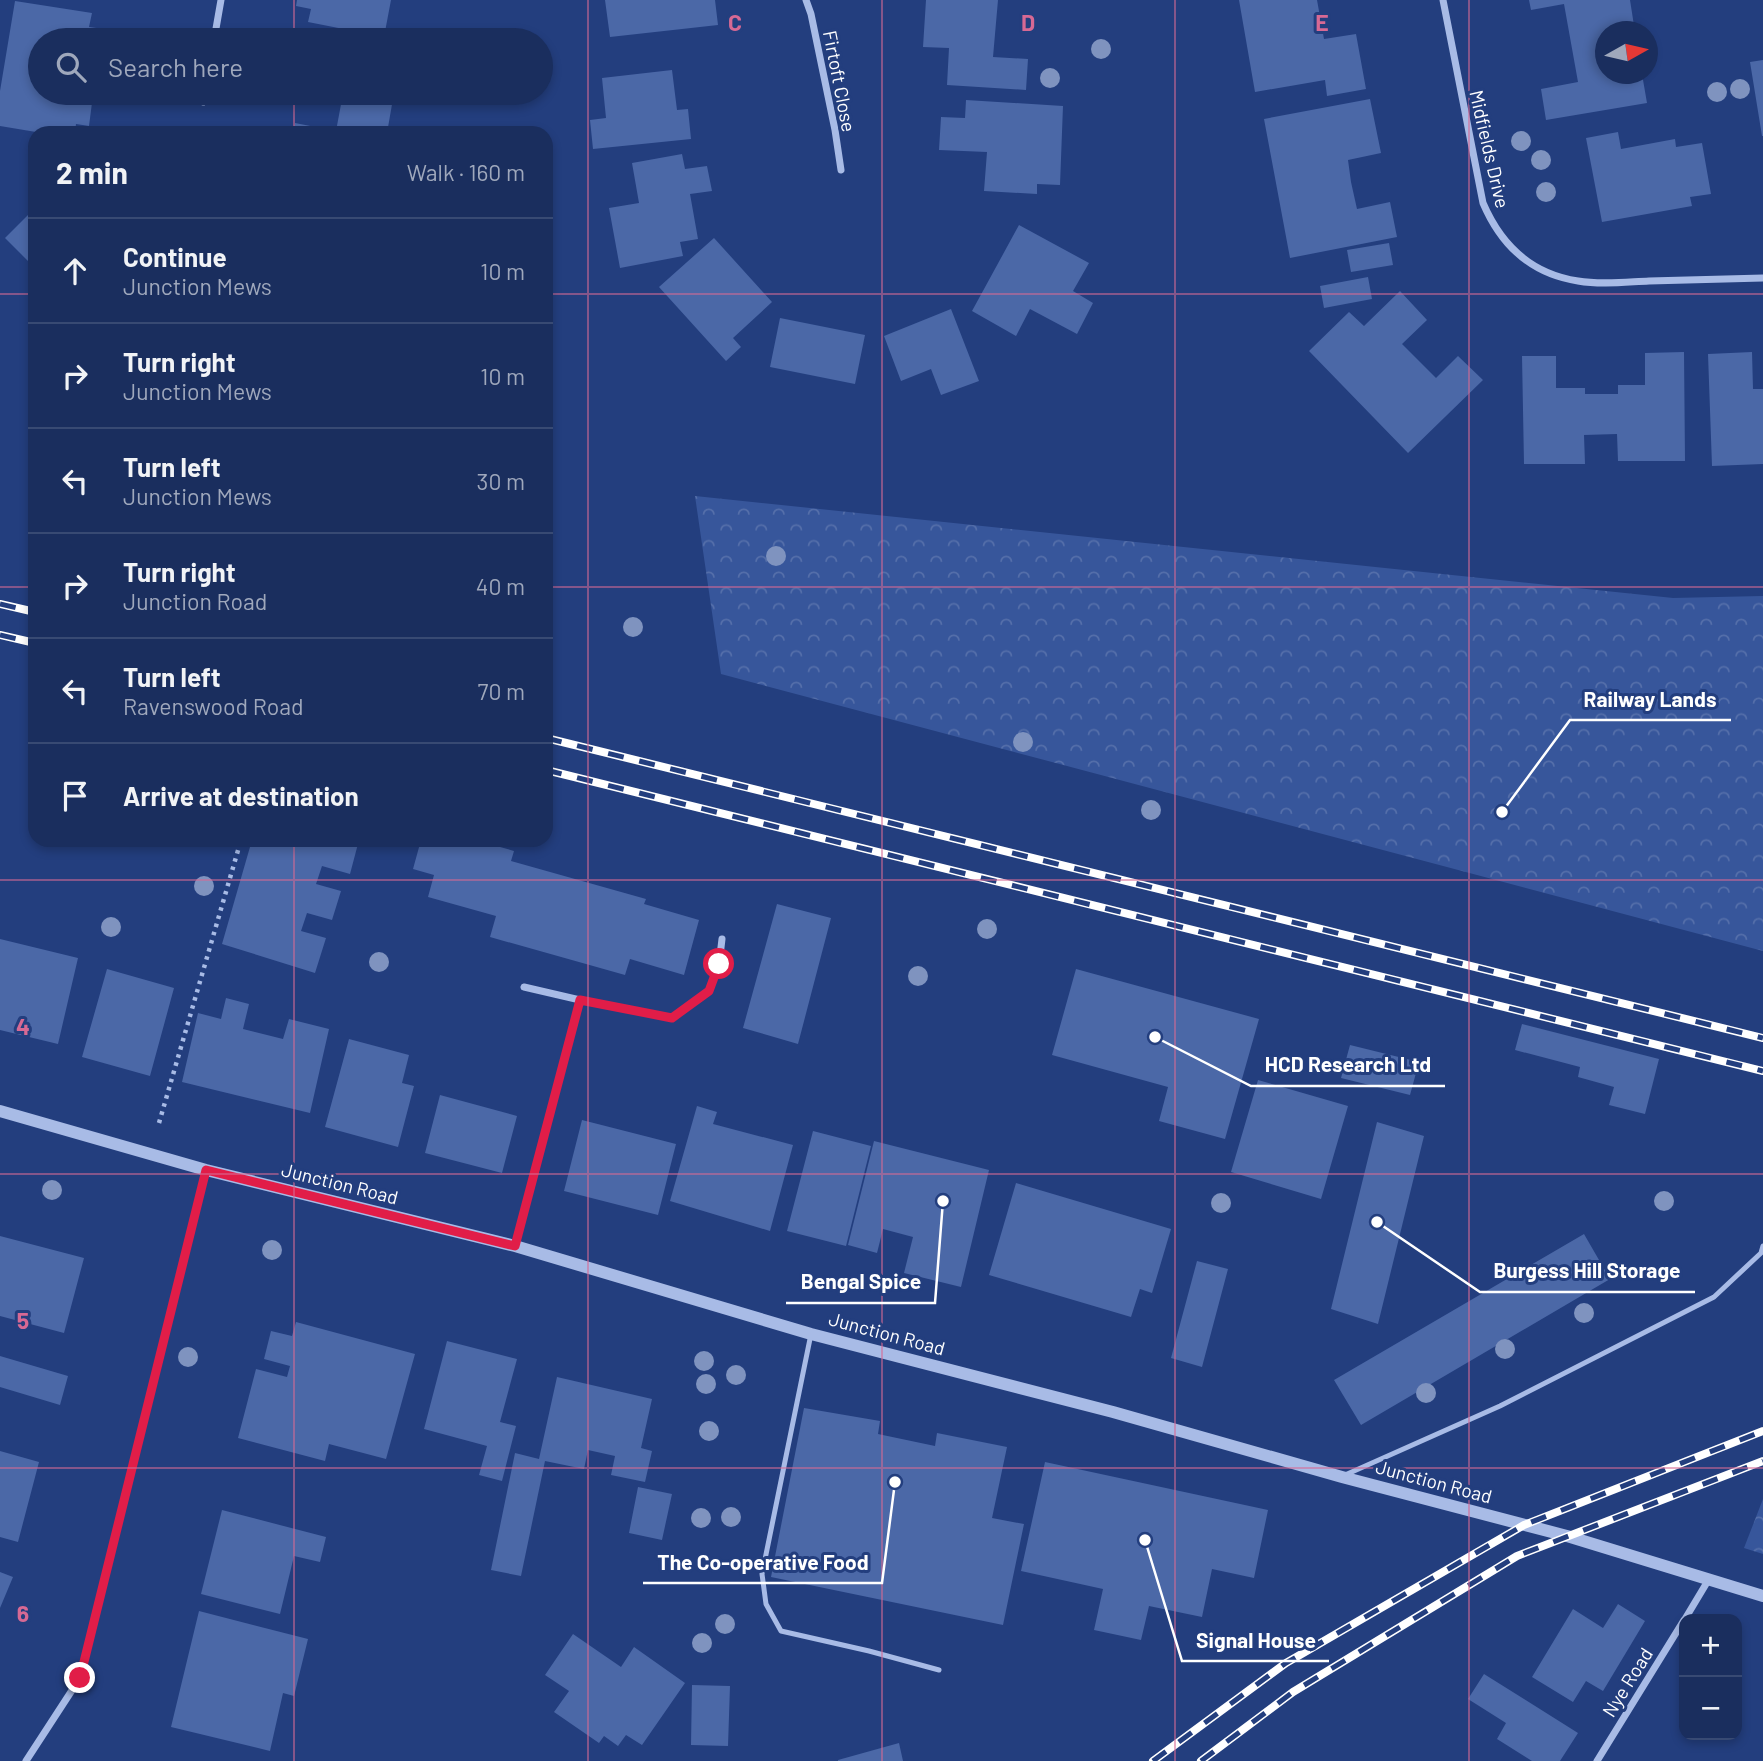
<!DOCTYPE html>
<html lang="en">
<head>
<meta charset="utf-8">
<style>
  :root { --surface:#1a2e5e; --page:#233664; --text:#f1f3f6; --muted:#9fa8bc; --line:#384a73 }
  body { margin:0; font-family:Barlow,sans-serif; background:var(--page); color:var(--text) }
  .controls { position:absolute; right:21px; bottom:21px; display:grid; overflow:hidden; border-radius:14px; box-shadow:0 4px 10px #0003 }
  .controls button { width:63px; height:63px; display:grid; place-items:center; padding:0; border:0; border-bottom:2px solid var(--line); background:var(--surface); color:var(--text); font:35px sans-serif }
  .compass { position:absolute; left:1595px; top:21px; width:63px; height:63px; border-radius:50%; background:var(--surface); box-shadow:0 4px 10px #0003; rotate:82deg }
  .stop { position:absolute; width:21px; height:21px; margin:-16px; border:5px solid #e11d48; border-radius:50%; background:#fff }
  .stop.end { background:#e11d48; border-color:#fff; box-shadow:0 2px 7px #0008 }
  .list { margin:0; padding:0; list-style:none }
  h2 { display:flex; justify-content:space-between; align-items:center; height:91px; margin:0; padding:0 28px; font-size:30px }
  h2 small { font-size:23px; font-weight:400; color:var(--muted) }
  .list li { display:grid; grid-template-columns:46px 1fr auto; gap:21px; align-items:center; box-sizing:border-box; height:105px; padding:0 28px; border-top:2px solid var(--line) }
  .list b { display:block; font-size:26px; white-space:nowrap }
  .list p { margin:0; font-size:23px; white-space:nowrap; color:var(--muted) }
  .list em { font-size:23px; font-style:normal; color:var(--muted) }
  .icon { flex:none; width:38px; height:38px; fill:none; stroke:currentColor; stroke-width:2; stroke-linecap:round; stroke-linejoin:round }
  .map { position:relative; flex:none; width:1763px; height:1761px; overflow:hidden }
  .search { position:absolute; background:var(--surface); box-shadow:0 4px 10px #0003; left:28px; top:28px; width:525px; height:77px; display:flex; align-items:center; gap:18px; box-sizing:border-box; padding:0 24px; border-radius:38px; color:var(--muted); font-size:26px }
  .panel { position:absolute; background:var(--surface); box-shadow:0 4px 10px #0003; left:28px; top:126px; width:525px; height:721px; border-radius:21px }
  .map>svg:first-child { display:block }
  .park { fill:url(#park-crowns) }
  .building { fill:#4b68a7 }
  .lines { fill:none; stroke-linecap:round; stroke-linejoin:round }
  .path { stroke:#a8bbe6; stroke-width:4.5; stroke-dasharray:3.5 5; stroke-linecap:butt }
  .service { stroke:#a8bbe6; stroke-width:5 }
  .minor { stroke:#a8bbe6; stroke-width:7 }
  .tertiary { stroke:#a8bbe6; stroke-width:12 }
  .rail-casing { stroke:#fff; stroke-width:8 }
  .rail { stroke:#233e7e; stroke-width:5; stroke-dasharray:16; stroke-linecap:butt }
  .tree { fill:#7f93bf }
  .route { stroke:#e11d48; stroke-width:9 }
  .grid { fill:none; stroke:#d76994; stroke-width:2; stroke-opacity:0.55 }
  .labels { text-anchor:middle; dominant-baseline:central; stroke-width:6; stroke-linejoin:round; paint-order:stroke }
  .street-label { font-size:19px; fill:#fff; stroke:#233e7e }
  .grid-label { font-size:23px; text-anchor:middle; font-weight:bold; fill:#d76994; stroke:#233e7e; stroke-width:6; stroke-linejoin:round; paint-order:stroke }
  .leader { fill:none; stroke:#fff; stroke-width:2.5 }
  .callout-dot { fill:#fff; stroke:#233e7e; stroke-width:2.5 }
  .callout-label { font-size:21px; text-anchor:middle; font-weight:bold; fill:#fff; stroke:#233e7e; stroke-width:6; stroke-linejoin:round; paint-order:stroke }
</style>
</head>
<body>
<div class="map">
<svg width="1763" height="1761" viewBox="0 0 1763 1761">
  <defs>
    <pattern id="park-crowns" width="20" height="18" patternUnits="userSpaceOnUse" patternTransform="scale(1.75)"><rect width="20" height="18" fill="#37569b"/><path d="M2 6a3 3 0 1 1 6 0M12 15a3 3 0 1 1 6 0" fill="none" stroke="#556faa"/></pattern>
  </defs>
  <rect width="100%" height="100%" fill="#233e7e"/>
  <path class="park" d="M 695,496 L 1673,598 L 1763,596 L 1763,951 L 721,674 Z
    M 1763,1499 L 1763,1554 L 1744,1548 Z"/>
  <path class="building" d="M 297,0 L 391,0 L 384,37 L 308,22 L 311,9 L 296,6 Z
    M 605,0 L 715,0 L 718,25 L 610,37 Z
    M 926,0 L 998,0 L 993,57 L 1028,59 L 1026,90 L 947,85 L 949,48 L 923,47 Z
    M 1239,0 L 1317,0 L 1324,39 L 1356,34 L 1366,89 L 1327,96 L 1325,80 L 1255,92 Z
    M 1529,0 L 1630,0 L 1635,32 L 1606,32 L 1606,74 L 1642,74 L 1647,103 L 1546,120 L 1541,89 L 1578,82 L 1564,4 L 1531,10 Z
    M 15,1 L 92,13 L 89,27 L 104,29 L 102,40 L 40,40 L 40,93 L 78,93 L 93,95 L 89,126 L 76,124 L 75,133 L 42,133 L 0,126 L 0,91 Z
    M 1763,60 L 1763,136 L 1762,136 L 1750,62 Z
    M 672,70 L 677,110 L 688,109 L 691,139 L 593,149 L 590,120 L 606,118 L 602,78 Z
    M 315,93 L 394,93 L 387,133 L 293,133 L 295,123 L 336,131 L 342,99 L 315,94 Z
    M 1370,99 L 1381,153 L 1348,160 L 1351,182 L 1357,209 L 1390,202 L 1397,237 L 1290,258 L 1264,119 Z
    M 966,100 L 1063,106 L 1060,185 L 1037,184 L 1037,194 L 984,191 L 987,152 L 939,150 L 941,117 L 965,118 Z
    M 1618,132 L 1621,149 L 1675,139 L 1676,147 L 1702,143 L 1711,194 L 1690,197 L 1692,206 L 1602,222 L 1586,138 Z
    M 682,154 L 685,169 L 707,166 L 712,191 L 690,194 L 698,239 L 680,242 L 683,256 L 620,268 L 609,208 L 639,203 L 632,163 Z
    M 35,208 L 35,268 L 5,238 Z
    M 1019,225 L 1089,263 L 1073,291 L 1093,303 L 1077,334 L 1030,309 L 1016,336 L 972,311 Z
    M 714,238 L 772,302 L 733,338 L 741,347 L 726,361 L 659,287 Z
    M 1389,243 L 1393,265 L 1351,272 L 1347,250 Z
    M 1368,277 L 1372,299 L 1324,308 L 1320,286 Z
    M 1400,291 L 1427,320 L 1402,344 L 1436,378 L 1458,356 L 1483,380 L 1408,453 L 1309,351 L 1349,312 L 1364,326 Z
    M 951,309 L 979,381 L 941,395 L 931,369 L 901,381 L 884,336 Z
    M 780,318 L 865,335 L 855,384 L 770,367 Z
    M 1684,352 L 1685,461 L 1618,461 L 1617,434 L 1584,435 L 1585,464 L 1524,464 L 1522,356 L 1556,356 L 1556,388 L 1585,388 L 1585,394 L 1618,394 L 1618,385 L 1645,385 L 1645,353 Z
    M 1752,352 L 1753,389 L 1763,389 L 1763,464 L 1712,466 L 1708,354 Z
    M 252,840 L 359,840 L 350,874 L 322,866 L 316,884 L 341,891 L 332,920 L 307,913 L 301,931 L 326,938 L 315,973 L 222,944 Z
    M 421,840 L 475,840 L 514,851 L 511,861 L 646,899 L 644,904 L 699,920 L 684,975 L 630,959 L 625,975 L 490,937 L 496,916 L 428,897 L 434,875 L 413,869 Z
    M 777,904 L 831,918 L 798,1044 L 743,1028 Z
    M 0,939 L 78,958 L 58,1044 L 0,1030 Z
    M 107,969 L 174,988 L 150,1076 L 82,1057 Z
    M 1076,969 L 1259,1019 L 1225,1139 L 1159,1121 L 1168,1087 L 1052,1055 Z
    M 226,998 L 249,1004 L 243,1029 L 283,1039 L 289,1019 L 329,1029 L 310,1113 L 182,1082 L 198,1013 L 221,1019 Z
    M 1522,1024 L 1659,1059 L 1645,1114 L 1609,1105 L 1614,1087 L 1578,1077 L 1580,1067 L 1515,1050 Z
    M 349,1039 L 409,1055 L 402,1083 L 414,1086 L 398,1147 L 325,1127 Z
    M 1350,1045 L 1419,1062 L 1410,1095 L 1341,1078 Z
    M 1258,1080 L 1348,1106 L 1321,1199 L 1231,1172 Z
    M 440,1095 L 517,1116 L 502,1173 L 425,1153 Z
    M 697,1106 L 717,1112 L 713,1124 L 793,1145 L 770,1231 L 670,1201 Z
    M 582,1120 L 676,1144 L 658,1215 L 564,1191 Z
    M 1377,1122 L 1424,1136 L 1378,1324 L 1331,1309 Z
    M 813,1131 L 871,1146 L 846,1246 L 787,1231 Z
    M 874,1141 L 989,1170 L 961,1287 L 904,1273 L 913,1237 L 883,1229 L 877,1253 L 848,1245 Z
    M 1016,1183 L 1171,1229 L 1152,1293 L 1140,1289 L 1131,1317 L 989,1275 Z
    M 1584,1234 L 1610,1279 L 1361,1425 L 1334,1380 Z
    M 0,1236 L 84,1258 L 64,1333 L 0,1316 Z
    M 1197,1261 L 1228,1269 L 1202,1367 L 1171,1358 Z
    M 296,1322 L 415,1354 L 386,1459 L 329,1444 L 325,1461 L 238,1438 L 256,1369 L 287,1377 L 290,1366 L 264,1359 L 271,1331 L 292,1336 Z
    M 447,1341 L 517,1359 L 500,1422 L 516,1426 L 502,1481 L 479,1475 L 487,1446 L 424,1429 Z
    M 0,1356 L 68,1376 L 60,1405 L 0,1387 Z
    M 557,1377 L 652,1399 L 641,1448 L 652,1451 L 645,1482 L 611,1475 L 615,1456 L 588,1450 L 584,1469 L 545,1461 L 521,1576 L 491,1570 L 515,1453 L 539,1459 Z
    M 804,1408 L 880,1421 L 878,1434 L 935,1446 L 937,1433 L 1007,1447 L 992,1518 L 1024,1524 L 1003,1625 L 771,1577 Z
    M 0,1451 L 39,1462 L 18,1542 L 0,1537 Z
    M 1045,1462 L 1268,1510 L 1254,1578 L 1212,1569 L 1202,1617 L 1149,1606 L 1141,1640 L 1094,1630 L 1103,1589 L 1021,1571 Z
    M 638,1487 L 672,1494 L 662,1540 L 629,1533 Z
    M 222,1510 L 326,1537 L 320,1562 L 294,1556 L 280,1614 L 201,1594 Z
    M 0,1572 L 13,1577 L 0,1608 Z
    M 1618,1604 L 1645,1621 L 1603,1691 L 1586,1681 L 1573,1702 L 1532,1677 L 1573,1609 L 1603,1628 Z
    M 199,1611 L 308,1639 L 294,1696 L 283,1693 L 270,1751 L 171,1727 Z
    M 573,1634 L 621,1667 L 634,1647 L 685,1683 L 642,1745 L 626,1735 L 618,1746 L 604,1736 L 599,1743 L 554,1712 L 569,1691 L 545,1675 Z
    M 1484,1674 L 1578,1733 L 1560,1761 L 1532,1761 L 1497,1739 L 1506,1723 L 1468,1699 Z
    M 692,1685 L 730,1686 L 728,1746 L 691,1745 Z
    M 899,1743 L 903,1761 L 838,1761 L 838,1760 Z"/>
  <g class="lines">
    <path class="path" d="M 159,1123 L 241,840"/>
    <path class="service" d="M 811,1334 L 762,1574 L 766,1604 L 781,1631 L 869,1651 L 939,1670
      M 1345,1475 L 1500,1406 L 1714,1297 L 1761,1253 L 1763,1246"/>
    <path class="minor" d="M 806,0 L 811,14 L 835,130 L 841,170
      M 1443,0 L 1483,203 C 1501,245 1531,274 1578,281 C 1601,285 1626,282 1649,281 C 1687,280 1725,279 1763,278
      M 214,40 L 221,0
      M 203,102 L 204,93
      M 524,987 L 580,1000
      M 515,1246 L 580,1000 L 672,1018 L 709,991 L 719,964 L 722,939
      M 1685,1619 L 1709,1579
      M 26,1761 L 80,1678 L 206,1170
      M 1597,1761 L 1684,1620"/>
    <path class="tertiary" d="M 0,1111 L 206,1170 L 515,1246 L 811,1334 L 1113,1412 L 1342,1477 L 1567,1536 L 1763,1596"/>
    <defs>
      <path id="rail" d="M 0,604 L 35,612
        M 0,635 L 35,643
        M 546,738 L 1763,1038
        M 546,770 L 1763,1071
        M 1153,1761 L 1286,1663 L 1524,1525 L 1763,1431
        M 1201,1761 L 1293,1692 L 1517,1556 L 1763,1461"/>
    </defs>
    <use href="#rail" class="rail-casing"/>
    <use href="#rail" class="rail"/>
  </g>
  <g class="tree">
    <circle cx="1101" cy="49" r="10"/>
    <circle cx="1050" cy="78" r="10"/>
    <circle cx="1740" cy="89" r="10"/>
    <circle cx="1717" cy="92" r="10"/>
    <circle cx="1521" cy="141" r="10"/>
    <circle cx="1541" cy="160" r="10"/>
    <circle cx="1546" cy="192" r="10"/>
    <circle cx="776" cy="556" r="10"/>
    <circle cx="633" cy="627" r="10"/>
    <circle cx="1023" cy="742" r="10"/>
    <circle cx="1151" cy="810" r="10"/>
    <circle cx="204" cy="886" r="10"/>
    <circle cx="111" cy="927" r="10"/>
    <circle cx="987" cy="929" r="10"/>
    <circle cx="379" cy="962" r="10"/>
    <circle cx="918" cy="976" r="10"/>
    <circle cx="52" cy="1190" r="10"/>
    <circle cx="1664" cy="1201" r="10"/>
    <circle cx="1221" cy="1203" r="10"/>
    <circle cx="272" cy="1250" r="10"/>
    <circle cx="1584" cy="1313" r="10"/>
    <circle cx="1505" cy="1349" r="10"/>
    <circle cx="188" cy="1357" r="10"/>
    <circle cx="704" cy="1361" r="10"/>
    <circle cx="736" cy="1375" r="10"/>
    <circle cx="706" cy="1384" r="10"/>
    <circle cx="1426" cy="1393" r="10"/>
    <circle cx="709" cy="1431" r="10"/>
    <circle cx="731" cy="1517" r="10"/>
    <circle cx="701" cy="1518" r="10"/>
    <circle cx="725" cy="1624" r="10"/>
    <circle cx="702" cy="1643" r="10"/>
  </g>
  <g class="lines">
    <path class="route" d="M 80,1678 L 206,1170 L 515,1246 L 580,1000 L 672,1018 L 709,991 L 719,964"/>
  </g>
  <path class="grid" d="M 294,0 L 294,40M 588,0 L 588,1761M 882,0 L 882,1761M 1175,0 L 1175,1761M 1469,0 L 1469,1761M 294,93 L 294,133M 0,294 L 35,294M 546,294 L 1763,294M 0,587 L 35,587M 546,587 L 1763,587M 294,840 L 294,1761M 0,880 L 1763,880M 0,1174 L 1763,1174M 0,1468 L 1763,1468"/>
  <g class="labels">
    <g class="street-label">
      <text transform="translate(840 81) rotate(79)">Firtoft Close</text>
      <text transform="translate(1490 149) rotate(77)">Midfields Drive</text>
      <text transform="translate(340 1183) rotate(14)">Junction Road</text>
      <text transform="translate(887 1333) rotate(15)">Junction Road</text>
      <text transform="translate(1434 1481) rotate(15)">Junction Road</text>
      <text transform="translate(1627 1682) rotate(-58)">Nye Road</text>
    </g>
  </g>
  <g class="grid-label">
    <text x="735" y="31">C</text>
    <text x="1028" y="31">D</text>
    <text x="1322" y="31">E</text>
    <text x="23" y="1035">4</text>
    <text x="23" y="1329">5</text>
    <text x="23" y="1622">6</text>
  </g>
  <path class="leader" d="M1502 812L1570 720H1731M1155 1037L1251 1086H1445M1377 1222L1480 1292H1695M943 1201L935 1303H786M895 1482L882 1583H643M1145 1540L1182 1661H1329"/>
  <g class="callout-dot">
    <circle cx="1502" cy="812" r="7"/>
    <circle cx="1155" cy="1037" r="7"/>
    <circle cx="1377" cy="1222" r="7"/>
    <circle cx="943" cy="1201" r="7"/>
    <circle cx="895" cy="1482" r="7"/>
    <circle cx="1145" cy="1540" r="7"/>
  </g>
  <g class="callout-label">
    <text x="1650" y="707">Railway Lands</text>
    <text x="1348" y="1072">HCD Research Ltd</text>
    <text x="1587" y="1278">Burgess Hill Storage</text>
    <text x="861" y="1289">Bengal Spice</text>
    <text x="763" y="1570">The Co-operative Food</text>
    <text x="1256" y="1648">Signal House</text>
  </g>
</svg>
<div class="controls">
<button>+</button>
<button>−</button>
</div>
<svg class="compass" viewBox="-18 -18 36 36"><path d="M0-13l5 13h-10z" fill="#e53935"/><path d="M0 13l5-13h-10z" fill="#9fa8bc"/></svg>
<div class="stop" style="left:719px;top:964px"></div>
<div class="stop end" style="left:80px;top:1678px"></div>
<div class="search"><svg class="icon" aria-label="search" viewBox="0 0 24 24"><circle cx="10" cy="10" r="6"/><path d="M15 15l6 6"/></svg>Search here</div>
<section class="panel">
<h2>2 min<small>Walk · 160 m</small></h2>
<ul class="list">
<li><svg class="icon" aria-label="ahead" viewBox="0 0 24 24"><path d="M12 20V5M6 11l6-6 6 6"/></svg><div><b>Continue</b><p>Junction Mews</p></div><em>10 m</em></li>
<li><svg class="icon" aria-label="right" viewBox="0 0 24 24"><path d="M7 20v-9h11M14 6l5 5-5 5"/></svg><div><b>Turn right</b><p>Junction Mews</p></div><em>10 m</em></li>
<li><svg class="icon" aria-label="left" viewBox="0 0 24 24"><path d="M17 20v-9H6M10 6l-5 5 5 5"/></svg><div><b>Turn left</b><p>Junction Mews</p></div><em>30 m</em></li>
<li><svg class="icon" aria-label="right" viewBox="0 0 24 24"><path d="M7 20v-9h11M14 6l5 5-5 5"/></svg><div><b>Turn right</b><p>Junction Road</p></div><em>40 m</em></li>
<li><svg class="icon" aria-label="left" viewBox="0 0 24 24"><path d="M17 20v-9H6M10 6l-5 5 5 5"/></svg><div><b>Turn left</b><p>Ravenswood Road</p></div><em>70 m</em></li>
<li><svg class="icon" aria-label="arrive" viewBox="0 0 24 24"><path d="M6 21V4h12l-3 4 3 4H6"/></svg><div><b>Arrive at destination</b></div></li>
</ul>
</section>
</div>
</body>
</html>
